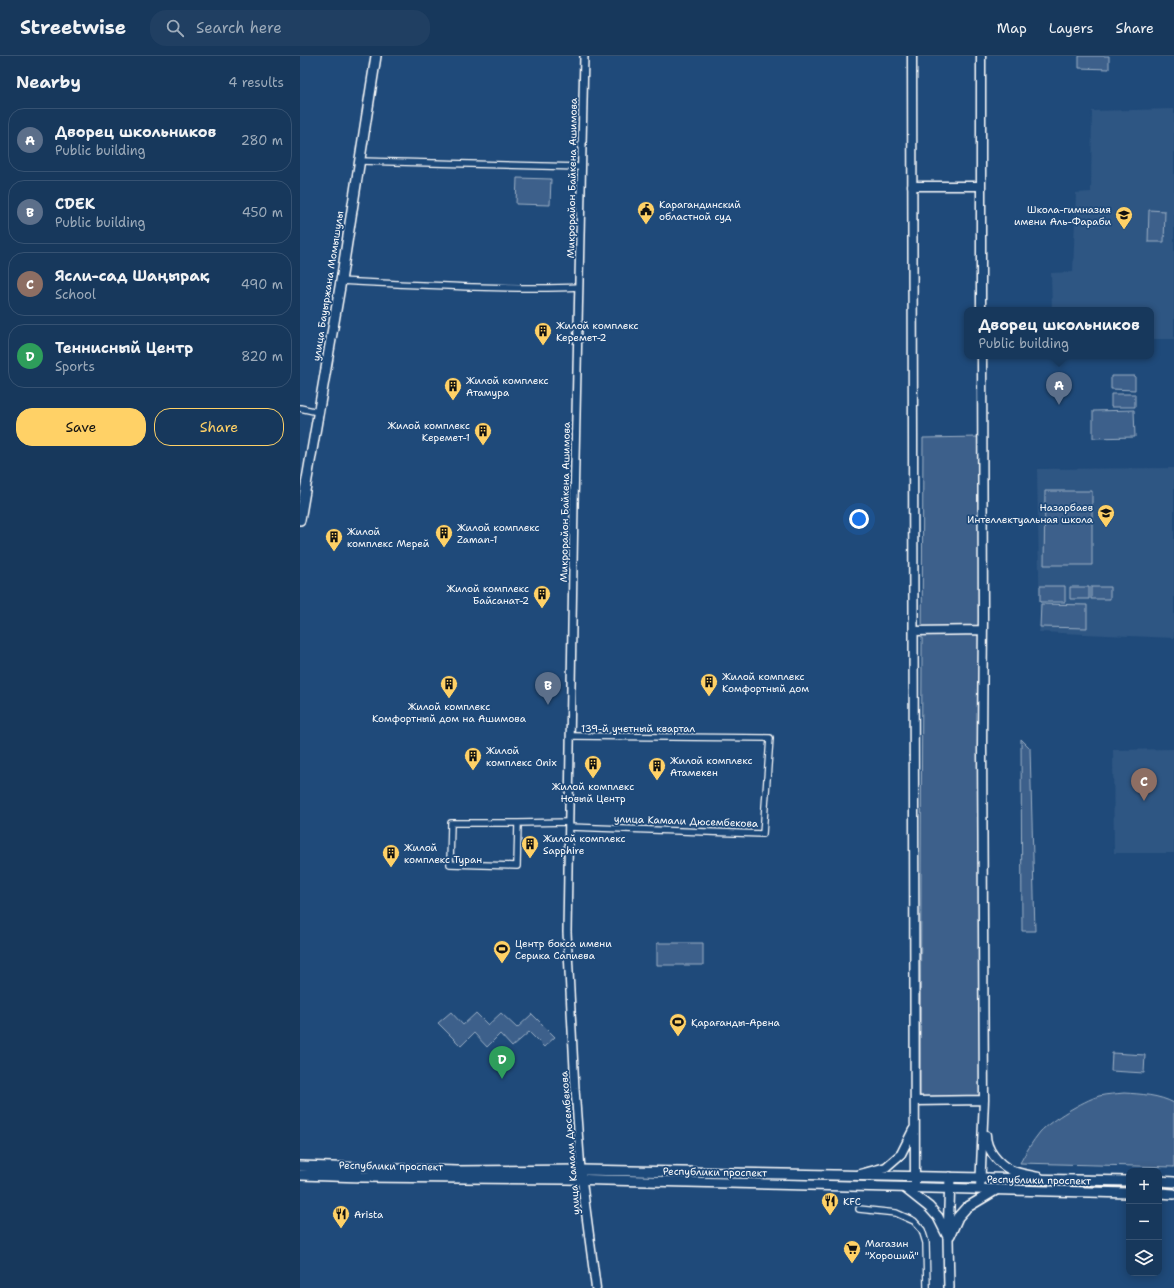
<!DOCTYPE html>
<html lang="en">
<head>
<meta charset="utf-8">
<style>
  :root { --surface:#17385c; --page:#203f62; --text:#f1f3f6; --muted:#9eacbb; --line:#365272; --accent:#ffd166 }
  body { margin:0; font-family:"Shantell Sans",sans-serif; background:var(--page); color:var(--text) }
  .controls { position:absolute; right:12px; bottom:12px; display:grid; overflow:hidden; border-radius:8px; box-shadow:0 2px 10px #0003 }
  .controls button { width:36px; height:36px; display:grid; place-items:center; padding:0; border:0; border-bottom:1px solid var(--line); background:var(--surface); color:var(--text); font:20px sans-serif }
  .you { position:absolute; left:559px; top:463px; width:14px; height:14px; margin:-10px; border:3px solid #fff; border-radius:50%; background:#1a73e8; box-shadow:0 0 0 6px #1a73e833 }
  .badge { display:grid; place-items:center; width:26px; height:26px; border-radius:50%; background:var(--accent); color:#fff; font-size:13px; font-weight:700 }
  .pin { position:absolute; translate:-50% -33px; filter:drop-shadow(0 1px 2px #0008) }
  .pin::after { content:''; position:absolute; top:21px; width:14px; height:12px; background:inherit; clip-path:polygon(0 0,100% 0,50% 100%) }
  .popup { position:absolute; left:664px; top:251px; width:190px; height:52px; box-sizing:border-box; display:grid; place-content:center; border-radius:8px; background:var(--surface); filter:drop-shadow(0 1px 3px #0005); font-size:13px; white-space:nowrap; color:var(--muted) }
  .popup b { font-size:15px; color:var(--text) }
  .popup::after { content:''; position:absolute; left:50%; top:100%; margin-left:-8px; border:8px solid transparent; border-top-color:var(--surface) }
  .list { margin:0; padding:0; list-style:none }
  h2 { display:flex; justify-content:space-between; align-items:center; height:52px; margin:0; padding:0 16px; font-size:17px }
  h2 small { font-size:13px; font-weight:400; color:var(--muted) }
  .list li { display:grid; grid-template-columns:26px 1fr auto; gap:12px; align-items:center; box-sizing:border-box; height:64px; margin:0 8px 8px; padding:0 8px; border:1px solid var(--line); border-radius:16px }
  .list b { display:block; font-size:15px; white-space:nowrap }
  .list p { margin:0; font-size:13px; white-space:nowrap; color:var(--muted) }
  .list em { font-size:13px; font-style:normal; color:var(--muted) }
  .actions { display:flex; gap:8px; padding:12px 16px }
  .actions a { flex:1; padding:9px 0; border:1px solid var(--accent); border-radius:16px; text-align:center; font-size:14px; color:var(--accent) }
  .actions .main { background:var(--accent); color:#111 }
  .icon { flex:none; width:22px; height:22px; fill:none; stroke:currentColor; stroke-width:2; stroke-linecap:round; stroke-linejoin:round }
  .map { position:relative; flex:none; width:874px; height:1232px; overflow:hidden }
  header { display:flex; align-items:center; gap:24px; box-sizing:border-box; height:56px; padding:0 20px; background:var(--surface); border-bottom:1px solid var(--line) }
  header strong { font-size:19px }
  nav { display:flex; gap:22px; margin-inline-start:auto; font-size:14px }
  .search { width:280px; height:36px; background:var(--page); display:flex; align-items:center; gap:10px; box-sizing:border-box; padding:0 14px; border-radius:16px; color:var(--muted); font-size:15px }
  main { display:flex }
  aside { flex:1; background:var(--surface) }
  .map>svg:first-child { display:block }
  .built { fill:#2e5683 }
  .green { fill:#3c618b; stroke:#9eb0c5 }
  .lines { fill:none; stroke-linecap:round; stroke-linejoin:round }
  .minor-casing { stroke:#fff; stroke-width:8 }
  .tertiary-casing { stroke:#fff; stroke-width:10 }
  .secondary-casing { stroke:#fff; stroke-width:11 }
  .primary-casing { stroke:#fff; stroke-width:12 }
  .trunk-casing { stroke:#fff; stroke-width:12 }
  .minor { stroke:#1f4a7a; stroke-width:5.5 }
  .tertiary { stroke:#1f4a7a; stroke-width:7 }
  .secondary { stroke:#1f4a7a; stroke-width:8 }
  .primary { stroke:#1f4a7a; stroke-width:9 }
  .trunk { stroke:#1f4a7a; stroke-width:9 }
  .labels { text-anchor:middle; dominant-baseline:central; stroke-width:3.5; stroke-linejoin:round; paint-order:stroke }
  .street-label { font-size:10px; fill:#fff; stroke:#1f4a7a }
  .poi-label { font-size:10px; fill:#fff; stroke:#1f4a7a; text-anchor:start }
</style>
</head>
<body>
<header>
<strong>Streetwise</strong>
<div class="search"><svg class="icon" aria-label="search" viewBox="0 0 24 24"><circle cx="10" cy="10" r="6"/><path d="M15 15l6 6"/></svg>Search here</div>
<nav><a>Map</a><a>Layers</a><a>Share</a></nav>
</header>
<main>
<aside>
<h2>Nearby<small>4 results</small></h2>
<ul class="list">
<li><span class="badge" style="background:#5c6f8a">A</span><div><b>Дворец школьников</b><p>Public building</p></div><em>280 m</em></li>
<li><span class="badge" style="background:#5c6f8a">B</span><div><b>CDEK</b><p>Public building</p></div><em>450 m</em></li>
<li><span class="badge" style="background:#8d6e63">C</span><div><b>Ясли-сад Шаңырақ</b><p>School</p></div><em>490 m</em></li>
<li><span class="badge" style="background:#2e9e5b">D</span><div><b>Теннисный Центр</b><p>Sports</p></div><em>820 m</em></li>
</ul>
<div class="actions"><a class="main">Save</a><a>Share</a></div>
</aside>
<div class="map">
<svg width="874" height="1232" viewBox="0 0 874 1232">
  <rect width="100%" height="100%" fill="#1f4a7a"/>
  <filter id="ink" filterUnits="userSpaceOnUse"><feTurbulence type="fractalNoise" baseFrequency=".025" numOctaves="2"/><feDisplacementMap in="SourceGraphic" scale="8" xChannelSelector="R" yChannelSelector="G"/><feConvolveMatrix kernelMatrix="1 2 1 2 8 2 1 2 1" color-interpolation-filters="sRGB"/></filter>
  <g filter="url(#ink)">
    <path class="built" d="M 874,53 L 874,283 L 851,283 L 851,254 L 752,254 L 751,217 L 773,216 L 776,137 L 791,136 L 792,55 Z
      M 874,412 L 874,582 L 739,576 L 740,571 L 737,413 Z
      M 874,693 L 874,797 L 814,797 L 813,694 Z"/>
    <path class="green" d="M 779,0 L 809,0 L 809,13 L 779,12 Z
      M 217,122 L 251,123 L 250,149 L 216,148 Z
      M 849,154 L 865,155 L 864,186 L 848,186 Z
      M 811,320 L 835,320 L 835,334 L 811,333 Z
      M 811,338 L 835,338 L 835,351 L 811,351 Z
      M 834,354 L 835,381 L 793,382 L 793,355 Z
      M 679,381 L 680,1044 L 620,1042 L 623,382 Z
      M 745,435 L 792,435 L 792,509 L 744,509 Z
      M 740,530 L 765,530 L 765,546 L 740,546 Z
      M 770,531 L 789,531 L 789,543 L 770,543 Z
      M 791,531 L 810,531 L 810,543 L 791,543 Z
      M 741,548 L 787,549 L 787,572 L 740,571 Z
      M 721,683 L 730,692 L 735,875 L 722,875 Z
      M 357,887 L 403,887 L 403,909 L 357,909 Z
      M 151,956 L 163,969 L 176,957 L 188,969 L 201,957 L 217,972 L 232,958 L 255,981 L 244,991 L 229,976 L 212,991 L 200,978 L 187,991 L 174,977 L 161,990 L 138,967 Z
      M 812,997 L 845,999 L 844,1017 L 811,1015 Z
      M 824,1037 C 841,1038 859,1039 874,1047 L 874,1111 L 720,1107 C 726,1096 732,1086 740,1076 C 751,1064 783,1045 799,1040 C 807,1038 816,1038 824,1037 Z"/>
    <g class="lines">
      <defs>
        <path id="minor" d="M 60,105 L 281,111
          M 41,225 C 85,228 128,229 172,231 C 208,232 243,233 279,231
          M 0,352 L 18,356
          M 218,767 L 217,810 L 150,808 L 151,767 L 218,767 L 269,766
          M 269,771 L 463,778 L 470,682 L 271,680
          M 559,1153 L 596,1157 L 614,1165 L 622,1174 L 626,1187 L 627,1232"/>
        <path id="tertiary" d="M 281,1114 L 275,1033 L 267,876 L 274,448 L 284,0"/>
        <path id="secondary" d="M 612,0 L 615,1132
          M 681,0 L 681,254
          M 612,130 L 681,130
          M 614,575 L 683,574
          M 615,1045 L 684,1044
          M 686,1079 C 686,1093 698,1108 711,1114 C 719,1118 730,1119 739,1121
          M 281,1118 L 296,1232
          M 560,1118 L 586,1111 L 601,1098 L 613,1074
          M 680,1133 L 684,1044 L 682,690 L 683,560 L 682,300"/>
        <path id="primary" d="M 0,464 L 41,225 L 76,0
          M 605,1132 L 629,1151 L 638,1161 L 648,1181
          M 650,1179 L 658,1161 L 666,1152 L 696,1134
          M 649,1232 L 648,1182 L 650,1121"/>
        <path id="trunk" d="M 0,1110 L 157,1115 L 281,1114 L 829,1125
          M 0,1119 L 62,1121 L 266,1123 L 829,1137
          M 859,1125 L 874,1126
          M 859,1137 L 874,1138"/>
      </defs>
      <use href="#minor" class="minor-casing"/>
      <use href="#tertiary" class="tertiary-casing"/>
      <use href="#secondary" class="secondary-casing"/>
      <use href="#primary" class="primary-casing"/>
      <use href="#trunk" class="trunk-casing"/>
      <use href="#minor" class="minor"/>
      <use href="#tertiary" class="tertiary"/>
      <use href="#secondary" class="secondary"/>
      <use href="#primary" class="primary"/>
      <use href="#trunk" class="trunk"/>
    </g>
  </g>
  <defs>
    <symbol id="civic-pin" viewBox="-11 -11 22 30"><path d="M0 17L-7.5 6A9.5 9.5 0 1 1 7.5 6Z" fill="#ffd166" stroke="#1f4a7a"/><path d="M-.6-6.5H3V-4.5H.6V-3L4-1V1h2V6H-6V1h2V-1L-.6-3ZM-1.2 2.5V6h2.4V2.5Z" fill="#111"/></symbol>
    <symbol id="school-pin" viewBox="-11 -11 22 30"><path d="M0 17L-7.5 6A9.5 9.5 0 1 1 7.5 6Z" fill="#ffd166" stroke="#1f4a7a"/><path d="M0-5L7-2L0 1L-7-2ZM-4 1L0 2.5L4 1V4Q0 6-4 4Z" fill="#111"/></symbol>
    <symbol id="building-pin" viewBox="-11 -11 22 30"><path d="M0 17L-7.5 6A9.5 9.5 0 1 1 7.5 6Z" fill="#ffd166" stroke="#1f4a7a"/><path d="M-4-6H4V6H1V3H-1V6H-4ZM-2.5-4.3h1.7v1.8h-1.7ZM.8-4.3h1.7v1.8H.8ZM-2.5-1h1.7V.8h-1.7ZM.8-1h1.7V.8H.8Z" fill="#111"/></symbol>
    <symbol id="stadium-pin" viewBox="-11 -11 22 30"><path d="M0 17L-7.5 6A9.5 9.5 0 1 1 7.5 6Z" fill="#ffd166" stroke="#1f4a7a"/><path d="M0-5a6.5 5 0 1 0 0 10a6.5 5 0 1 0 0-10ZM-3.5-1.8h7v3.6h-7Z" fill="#111"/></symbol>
    <symbol id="restaurant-pin" viewBox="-11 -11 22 30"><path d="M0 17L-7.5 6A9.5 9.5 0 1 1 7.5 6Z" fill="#ffd166" stroke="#1f4a7a"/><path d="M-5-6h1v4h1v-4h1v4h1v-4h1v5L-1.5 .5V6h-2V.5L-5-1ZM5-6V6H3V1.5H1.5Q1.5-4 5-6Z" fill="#111"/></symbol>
    <symbol id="supermarket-pin" viewBox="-11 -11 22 30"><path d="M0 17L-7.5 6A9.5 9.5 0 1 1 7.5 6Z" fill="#ffd166" stroke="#1f4a7a"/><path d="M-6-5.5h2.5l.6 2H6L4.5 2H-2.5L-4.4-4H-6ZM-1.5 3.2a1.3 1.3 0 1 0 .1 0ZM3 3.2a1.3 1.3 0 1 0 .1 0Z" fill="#111"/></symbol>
  </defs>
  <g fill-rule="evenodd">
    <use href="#civic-pin" x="336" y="144" width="20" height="27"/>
    <use href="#school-pin" x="814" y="149" width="20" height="27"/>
    <use href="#building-pin" x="233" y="265" width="20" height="27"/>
    <use href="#building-pin" x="143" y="320" width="20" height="27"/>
    <use href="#building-pin" x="173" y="365" width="20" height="27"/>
    <use href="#school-pin" x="796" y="447" width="20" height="27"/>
    <use href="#building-pin" x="134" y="467" width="20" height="27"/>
    <use href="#building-pin" x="24" y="471" width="20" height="27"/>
    <use href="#building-pin" x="232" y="528" width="20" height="27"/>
    <use href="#building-pin" x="399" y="616" width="20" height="27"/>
    <use href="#building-pin" x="139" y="618" width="20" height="27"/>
    <use href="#building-pin" x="163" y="690" width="20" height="27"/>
    <use href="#building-pin" x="283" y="698" width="20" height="27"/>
    <use href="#building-pin" x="347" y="700" width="20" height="27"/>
    <use href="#building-pin" x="220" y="778" width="20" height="27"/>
    <use href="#building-pin" x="81" y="787" width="20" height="27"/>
    <use href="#stadium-pin" x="192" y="883" width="20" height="27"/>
    <use href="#stadium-pin" x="368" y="956" width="20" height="27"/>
    <use href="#restaurant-pin" x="520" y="1135" width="20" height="27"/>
    <use href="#restaurant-pin" x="31" y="1148" width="20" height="27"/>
    <use href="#supermarket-pin" x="542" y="1183" width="20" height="27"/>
  </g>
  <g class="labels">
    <g class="street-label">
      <text transform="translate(272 122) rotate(-89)">Микрорайон Байкена Ашимова</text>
      <text transform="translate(28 230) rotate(-81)">улица Бауыржана Момышулы</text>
      <text transform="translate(265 446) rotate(-89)">Микрорайон Байкена Ашимова</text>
      <text x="338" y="672">139-й учетный квартал</text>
      <text transform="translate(386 765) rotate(2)">улица Камали Дюсембекова</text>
      <text transform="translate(270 1087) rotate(-95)">улица Камали Дюсембекова</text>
      <text transform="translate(91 1110) rotate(1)">Республики проспект</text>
      <text transform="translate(415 1116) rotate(1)">Республики проспект</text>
      <text transform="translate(739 1124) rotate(1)">Республики проспект</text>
    </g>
    <g class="poi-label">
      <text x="359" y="148">Карагандинский<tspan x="359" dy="12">областной суд</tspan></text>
      <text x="811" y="153" text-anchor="end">Школа-гимназия<tspan x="811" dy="12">имени Аль-Фараби</tspan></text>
      <text x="256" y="269">Жилой комплекс<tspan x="256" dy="12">Керемет-2</tspan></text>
      <text x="166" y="324">Жилой комплекс<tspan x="166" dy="12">Атамура</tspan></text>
      <text x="170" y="369" text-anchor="end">Жилой комплекс<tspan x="170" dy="12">Керемет-1</tspan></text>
      <text x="793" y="451" text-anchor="end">Назарбаев<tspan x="793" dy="12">Интеллектуальная школа</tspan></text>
      <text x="157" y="471">Жилой комплекс<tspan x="157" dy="12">Zaman-1</tspan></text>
      <text x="47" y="475">Жилой<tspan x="47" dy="12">комплекс Мерей</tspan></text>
      <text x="229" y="532" text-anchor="end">Жилой комплекс<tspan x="229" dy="12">Байсанат-2</tspan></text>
      <text x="422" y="620">Жилой комплекс<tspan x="422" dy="12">Комфортный дом</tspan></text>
      <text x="149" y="650" text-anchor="middle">Жилой комплекс<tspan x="149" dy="12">Комфортный дом на Ашимова</tspan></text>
      <text x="186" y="694">Жилой<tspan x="186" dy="12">комплекс Onix</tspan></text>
      <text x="370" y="704">Жилой комплекс<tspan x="370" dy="12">Атамекен</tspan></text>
      <text x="293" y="730" text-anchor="middle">Жилой комплекс<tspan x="293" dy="12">Новый Центр</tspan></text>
      <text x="243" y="782">Жилой комплекс<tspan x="243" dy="12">Sapphire</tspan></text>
      <text x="104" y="791">Жилой<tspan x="104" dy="12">комплекс Туран</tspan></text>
      <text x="215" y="887">Центр бокса имени<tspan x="215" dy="12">Серика Сапиева</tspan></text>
      <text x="391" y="966">Қарағанды-Арена</text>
      <text x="543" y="1145">KFC</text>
      <text x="54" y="1158">Arista</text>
      <text x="565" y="1187">Магазин<tspan x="565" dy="12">"Хороший"</tspan></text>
    </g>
  </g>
</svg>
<div class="controls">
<button>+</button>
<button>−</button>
<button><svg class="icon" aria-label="layers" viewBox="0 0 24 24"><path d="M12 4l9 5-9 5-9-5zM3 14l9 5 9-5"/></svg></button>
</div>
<div class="you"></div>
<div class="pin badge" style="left:759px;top:349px;background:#5c6f8a">A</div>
<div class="popup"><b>Дворец школьников</b>Public building</div>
<div class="pin badge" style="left:248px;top:649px;background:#5c6f8a">B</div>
<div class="pin badge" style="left:844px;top:745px;background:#8d6e63">C</div>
<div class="pin badge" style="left:202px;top:1023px;background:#2e9e5b">D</div>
</div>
</main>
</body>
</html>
